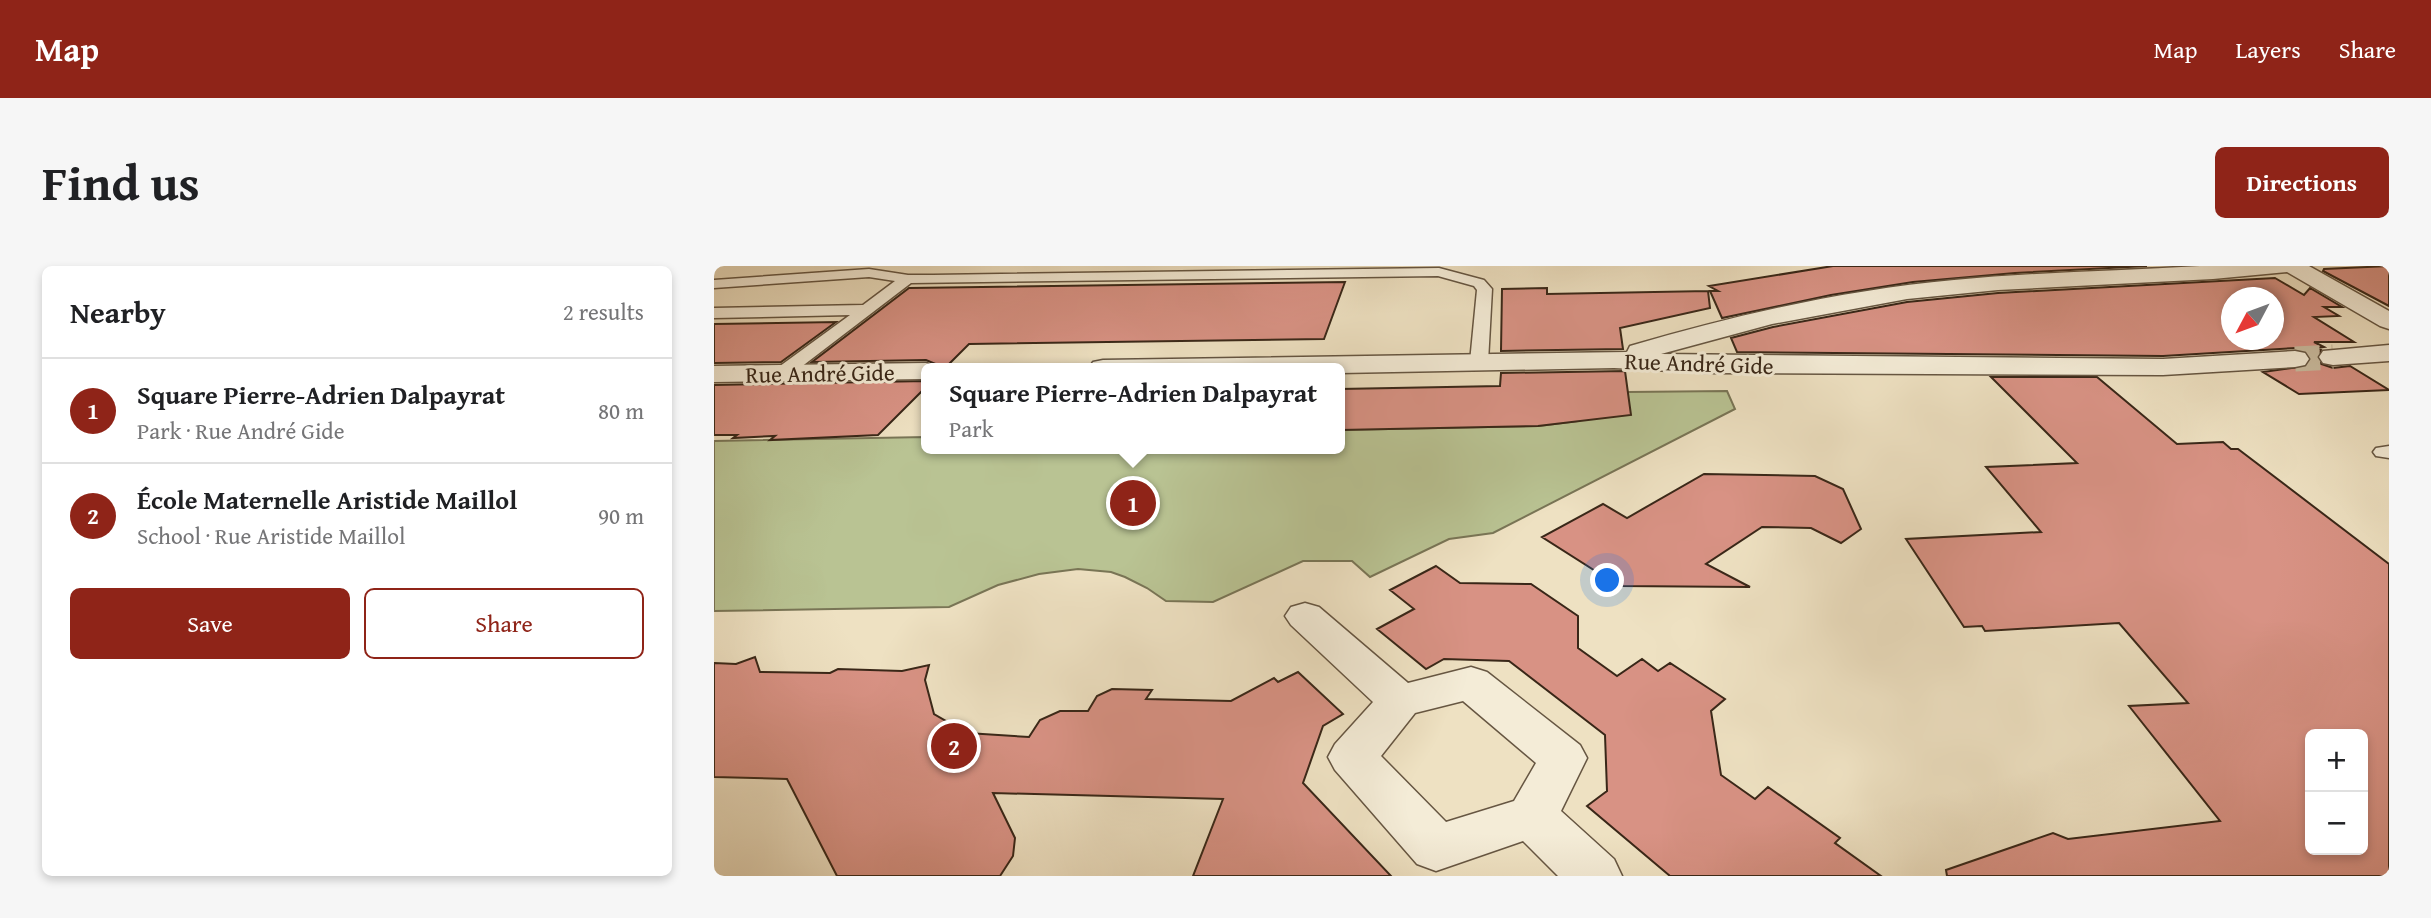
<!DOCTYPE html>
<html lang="en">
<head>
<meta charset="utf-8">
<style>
  :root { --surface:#fff; --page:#f6f6f6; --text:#202124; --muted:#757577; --line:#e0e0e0; --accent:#8f2418 }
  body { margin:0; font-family:"Gentium Book Plus",serif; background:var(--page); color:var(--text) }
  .controls { position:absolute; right:21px; bottom:21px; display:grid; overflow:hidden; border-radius:10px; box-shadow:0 4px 10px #0003 }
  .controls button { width:63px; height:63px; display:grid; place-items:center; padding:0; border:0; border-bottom:2px solid var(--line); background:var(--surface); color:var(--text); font:35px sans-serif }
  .compass { position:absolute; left:1507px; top:21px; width:63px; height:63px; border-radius:50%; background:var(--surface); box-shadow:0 4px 10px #0003; rotate:229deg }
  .you { position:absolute; left:894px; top:315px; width:24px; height:24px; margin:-18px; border:5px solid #fff; border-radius:50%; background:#1a73e8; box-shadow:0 0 0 10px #1a73e833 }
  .badge { display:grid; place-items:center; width:46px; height:46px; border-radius:50%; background:var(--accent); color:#fff; font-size:23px; font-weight:700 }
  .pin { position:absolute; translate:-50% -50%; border:4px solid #fff; box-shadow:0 2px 7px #0006 }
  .popup { position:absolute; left:207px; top:97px; width:424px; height:91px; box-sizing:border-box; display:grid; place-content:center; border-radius:10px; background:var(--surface); filter:drop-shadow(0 2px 5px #0005); font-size:23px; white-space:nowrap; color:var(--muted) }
  .popup b { font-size:26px; color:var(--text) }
  .popup::after { content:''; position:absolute; left:50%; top:100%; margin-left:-14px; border:14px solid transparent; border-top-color:var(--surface) }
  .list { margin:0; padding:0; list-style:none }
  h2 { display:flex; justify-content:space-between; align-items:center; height:91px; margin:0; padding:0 28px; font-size:30px }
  h2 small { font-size:23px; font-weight:400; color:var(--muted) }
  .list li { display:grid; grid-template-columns:46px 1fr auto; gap:21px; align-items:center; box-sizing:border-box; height:105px; padding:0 28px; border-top:2px solid var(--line) }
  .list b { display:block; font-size:26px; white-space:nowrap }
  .list p { margin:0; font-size:23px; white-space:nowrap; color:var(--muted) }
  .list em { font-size:23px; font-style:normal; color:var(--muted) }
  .actions { display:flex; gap:14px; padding:21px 28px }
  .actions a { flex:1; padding:16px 0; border:2px solid var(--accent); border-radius:10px; text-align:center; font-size:24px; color:var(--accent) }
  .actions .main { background:var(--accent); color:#fff }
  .map { position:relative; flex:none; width:1675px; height:610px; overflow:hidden; border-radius:10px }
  header { display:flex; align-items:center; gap:42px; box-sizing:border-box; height:98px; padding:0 35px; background:var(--accent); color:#fff }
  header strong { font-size:33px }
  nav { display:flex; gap:38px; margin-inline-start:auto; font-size:24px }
  .intro { display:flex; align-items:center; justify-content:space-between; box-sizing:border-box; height:168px; padding:0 42px }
  h1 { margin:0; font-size:49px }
  .button { padding:18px 32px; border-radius:10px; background:var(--accent); color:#fff; font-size:24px; font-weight:700 }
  main { display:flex; gap:42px; padding:0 42px }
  aside { flex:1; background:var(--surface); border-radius:10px; box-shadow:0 4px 10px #0003 }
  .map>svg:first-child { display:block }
  .green { fill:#b9c393; stroke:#797556; stroke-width:2 }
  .building { fill:#d89284; stroke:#392718; stroke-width:2; fill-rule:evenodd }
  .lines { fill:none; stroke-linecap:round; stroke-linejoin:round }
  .street-tunnel { stroke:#cabca0; stroke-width:25; stroke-dasharray:25 12; stroke-linecap:butt }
  .lane-casing { stroke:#665642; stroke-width:3 }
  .street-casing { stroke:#665642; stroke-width:3 }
  .lane { fill:#f4ecd7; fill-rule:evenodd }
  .street { fill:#f4ecd7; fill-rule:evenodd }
  .labels { text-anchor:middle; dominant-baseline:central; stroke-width:6; stroke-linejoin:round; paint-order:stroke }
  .far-street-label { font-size:23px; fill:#392718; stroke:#f4ecd7 }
</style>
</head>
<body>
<header>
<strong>Map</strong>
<nav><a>Map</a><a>Layers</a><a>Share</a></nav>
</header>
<div class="intro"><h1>Find us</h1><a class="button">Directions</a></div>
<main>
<aside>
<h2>Nearby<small>2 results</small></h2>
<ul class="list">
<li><span class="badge">1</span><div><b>Square Pierre-Adrien Dalpayrat</b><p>Park · Rue André Gide</p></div><em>80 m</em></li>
<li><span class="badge">2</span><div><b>École Maternelle Aristide Maillol</b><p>School · Rue Aristide Maillol</p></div><em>90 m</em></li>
</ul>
<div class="actions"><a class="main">Save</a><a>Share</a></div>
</aside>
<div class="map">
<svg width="1675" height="610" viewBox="0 0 1675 610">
  <rect width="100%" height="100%" fill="#eee1c2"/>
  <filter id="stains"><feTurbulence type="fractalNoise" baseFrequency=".00286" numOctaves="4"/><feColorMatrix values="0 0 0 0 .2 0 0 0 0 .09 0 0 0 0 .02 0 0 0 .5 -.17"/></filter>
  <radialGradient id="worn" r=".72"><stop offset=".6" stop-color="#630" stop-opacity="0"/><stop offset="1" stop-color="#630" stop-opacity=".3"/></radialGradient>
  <path class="green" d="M 1013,125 L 1021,143 L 779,267 L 735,273 L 656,311 L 638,295 L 589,295 L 499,336 L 452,335 L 433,322 L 411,311 L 397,306 L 364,303 L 325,308 L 284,319 L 235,341 L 0,345 L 0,175 L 212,171 L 212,183 L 626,183 L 626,164 L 825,160 L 864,155 L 914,126 Z"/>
  <path class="building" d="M 1119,0 L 1433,0 L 1301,7 L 1199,16 L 1117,29 L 1008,52 L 996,25 L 1004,25 L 995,20 Z
    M 1675,0 L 1675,40 L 1609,5 L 1610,3 Z
    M 1561,12 L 1590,29 L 1596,22 L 1628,41 L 1610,41 L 1625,50 L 1600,51 L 1640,76 L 1600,76 L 1610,81 L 1603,82 L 1607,84 L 1603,92 L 1607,98 L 1619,102 L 1636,100 L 1675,124 L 1585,128 L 1549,106 L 1593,100 L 1597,92 L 1592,84 L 1582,82 L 1449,90 L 1023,86 L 1017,72 L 1059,61 L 1193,36 L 1284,27 ZM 1517,32 L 1559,32 L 1559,74 L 1517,74 Z
    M 631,16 L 610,73 L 255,78 L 231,102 L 212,94 L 98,96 L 195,22 Z
    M 833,22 L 833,28 L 994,25 L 996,42 L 906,62 L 909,83 L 787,85 L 788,23 Z
    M 122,56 L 67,96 L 0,97 L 0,58 Z
    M 911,105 L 917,149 L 824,160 L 626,164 L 626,123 L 786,120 L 787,107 Z
    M 1277,111 L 1383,111 L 1463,178 L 1509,176 L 1517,183 L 1524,183 L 1675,298 L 1675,610 L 1233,610 L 1232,604 L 1339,567 L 1354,573 L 1506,555 L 1415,440 L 1474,437 L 1405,357 L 1271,365 L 1268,360 L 1250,361 L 1192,273 L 1327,266 L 1272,201 L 1363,197 ZM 1596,468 L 1649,468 L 1649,584 L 1596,584 Z
    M 213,115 L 213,120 L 164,169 L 56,174 L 61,170 L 19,172 L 23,169 L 0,169 L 0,119 Z
    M 990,208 L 1101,210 L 1129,223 L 1147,263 L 1127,277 L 1097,262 L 1048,261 L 992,298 L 1036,321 L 905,320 L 828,271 L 889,238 L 913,252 Z
    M 722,300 L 746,317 L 817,318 L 864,350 L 864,382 L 903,410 L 928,393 L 944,405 L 956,397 L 1011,433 L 997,445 L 1007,509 L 1041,533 L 1054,521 L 1126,572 L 1121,577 L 1167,610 L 956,610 L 873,540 L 893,525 L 891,469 L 795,395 L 730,393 L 712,403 L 663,363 L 700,343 L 676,324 Z
    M 41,391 L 46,406 L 116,407 L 124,403 L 188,405 L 215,399 L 211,414 L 220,448 L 253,467 L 315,471 L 326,454 L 346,445 L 374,445 L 383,430 L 398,423 L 438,424 L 432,433 L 517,435 L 560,412 L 564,416 L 584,406 L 629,448 L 609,460 L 589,517 L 677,610 L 479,610 L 509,533 L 279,527 L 301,572 L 299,590 L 286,610 L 123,610 L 73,513 L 0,511 L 0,397 L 22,398 Z"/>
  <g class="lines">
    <path class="street-tunnel" d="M 1581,93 L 1619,91"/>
    <defs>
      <path id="lane" d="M 725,2 L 770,14 L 778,23 L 774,96 L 771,100 L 759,100 L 756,96 L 763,24 L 760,20 L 724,10 L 197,17 L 74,111 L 62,111 L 59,107 L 62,103 L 136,49 L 0,52 L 0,42 L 149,39 L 181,15 L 155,11 L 0,22 L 0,14 L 155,3 L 194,9 L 219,9 Z
        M 1675,180 L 1675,192 L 1662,190 L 1659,186 L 1662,182 Z"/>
      <path id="street" d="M 1486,0 L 1595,0 L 1675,45 L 1675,63 L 1666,60 L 1573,6 L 1499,13 L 1284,24 L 1193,33 L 1058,58 L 947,88 L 1449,93 L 1581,85 L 1591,87 L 1595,93 L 1591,99 L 1581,101 L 1449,109 L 995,107 L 900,102 L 626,107 L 626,102 L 375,102 L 379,96 L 389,94 L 913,86 L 916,80 C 1022,49 1130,24 1240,14 C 1322,6 1404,5 1486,0 Z
        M 1675,79 L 1675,95 L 1619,99 L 1609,97 L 1605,91 L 1609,85 Z
        M 212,97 L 224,102 L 212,102 L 212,113 L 0,116 L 0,100 Z
        M 591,337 L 605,341 L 694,417 L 757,401 L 773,406 L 866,479 L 873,492 L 847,545 L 900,593 L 908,610 L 844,610 L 809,575 L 722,605 L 703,598 L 621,504 L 614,491 L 621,478 L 659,436 L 577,359 L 571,350 L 577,341 ZM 749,435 L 822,497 L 800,535 L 732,556 L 667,490 L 701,447 Z"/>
    </defs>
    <use href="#lane" class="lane-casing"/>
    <use href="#street" class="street-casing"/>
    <use href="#lane" class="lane"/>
    <use href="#street" class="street"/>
  </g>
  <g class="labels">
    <g class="far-street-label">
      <text transform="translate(985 97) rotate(2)">Rue André Gide</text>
      <text transform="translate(106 107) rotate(-1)">Rue André Gide</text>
    </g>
  </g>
  <rect width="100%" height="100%" filter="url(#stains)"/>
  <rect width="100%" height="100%" fill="url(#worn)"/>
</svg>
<div class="controls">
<button>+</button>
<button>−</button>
</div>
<svg class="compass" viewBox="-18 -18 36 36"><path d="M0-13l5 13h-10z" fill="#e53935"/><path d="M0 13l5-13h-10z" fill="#757577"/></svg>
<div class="you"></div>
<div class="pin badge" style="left:419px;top:237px">1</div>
<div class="popup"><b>Square Pierre-Adrien Dalpayrat</b>Park</div>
<div class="pin badge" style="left:240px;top:480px">2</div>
</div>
</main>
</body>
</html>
